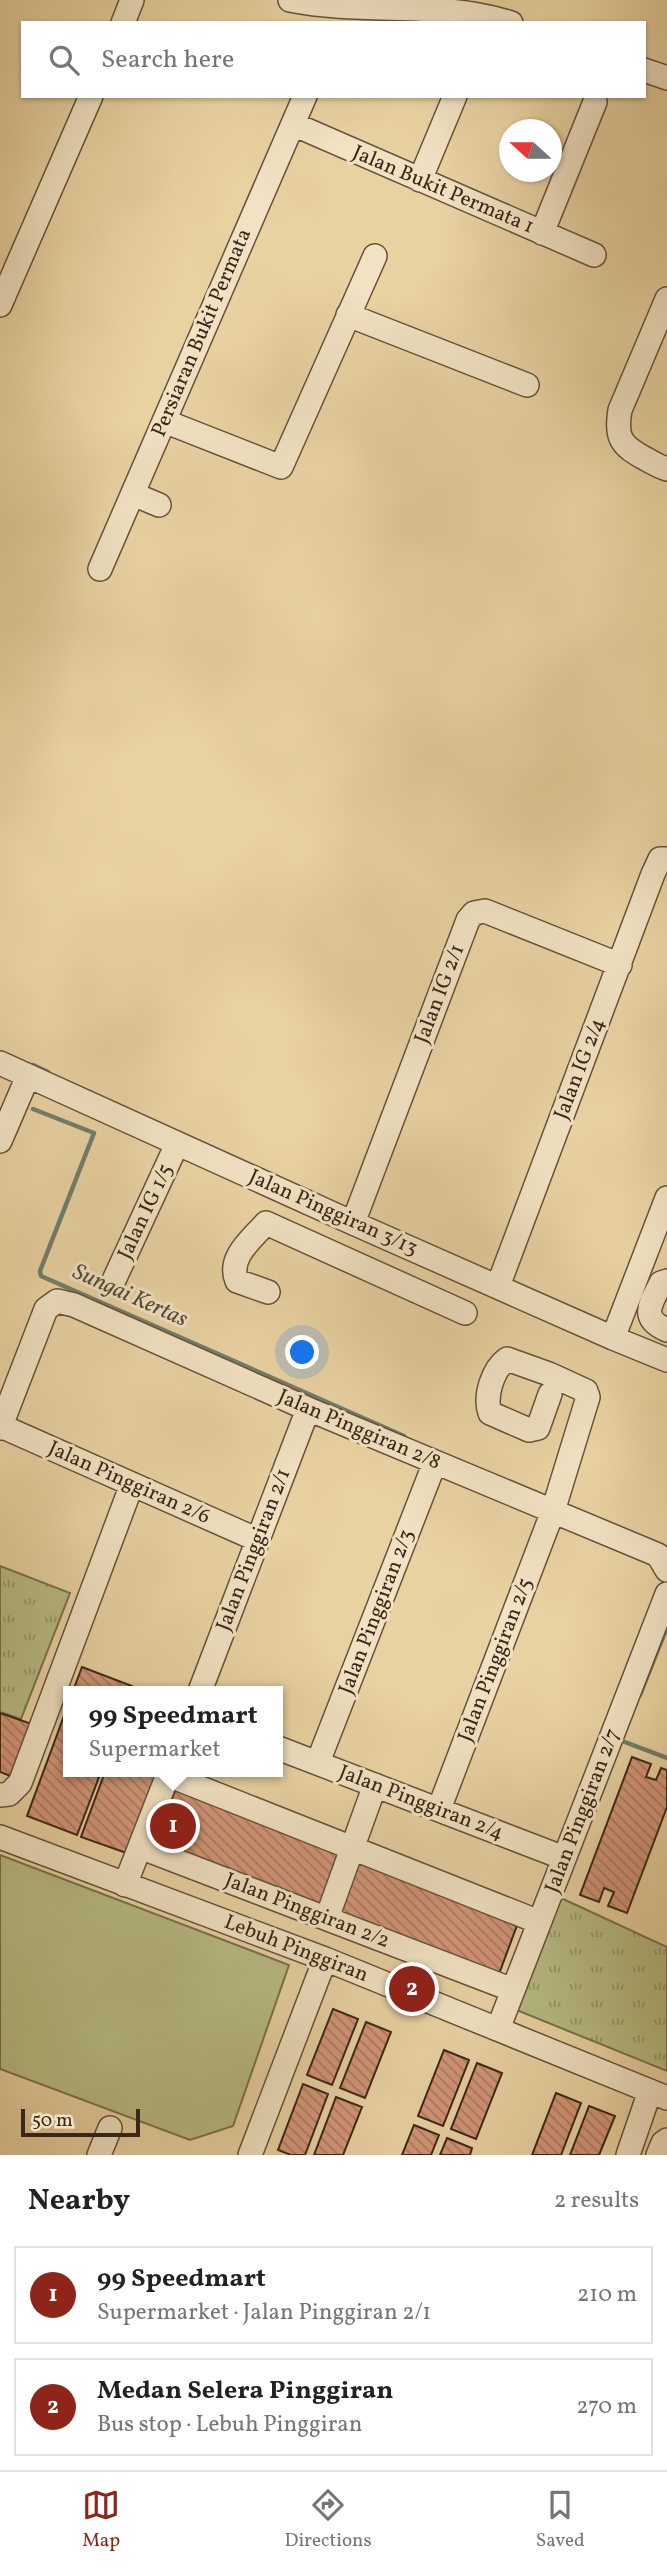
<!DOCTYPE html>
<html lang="en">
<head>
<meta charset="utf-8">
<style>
  :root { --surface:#fff; --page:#f2f2f2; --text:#222; --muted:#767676; --line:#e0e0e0; --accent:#8f2418 }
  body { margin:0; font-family:Vollkorn,serif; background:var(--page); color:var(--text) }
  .compass { position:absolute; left:499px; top:119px; width:63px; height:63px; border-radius:50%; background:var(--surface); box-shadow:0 2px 5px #0004; rotate:291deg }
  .scale { position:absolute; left:21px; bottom:18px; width:119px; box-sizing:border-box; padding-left:7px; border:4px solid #3a2717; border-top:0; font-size:19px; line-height:24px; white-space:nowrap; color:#3a2717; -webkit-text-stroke:5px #f1e2c3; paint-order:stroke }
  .you { position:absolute; left:303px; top:1353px; width:24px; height:24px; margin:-18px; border:5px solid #fff; border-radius:50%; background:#1a73e8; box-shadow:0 0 0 10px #1a73e833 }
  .badge { display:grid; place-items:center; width:46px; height:46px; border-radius:50%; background:var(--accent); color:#fff; font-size:23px; font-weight:700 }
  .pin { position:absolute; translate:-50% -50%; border:4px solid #fff; box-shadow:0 2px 7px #0006 }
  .popup { position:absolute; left:63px; top:1686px; width:220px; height:91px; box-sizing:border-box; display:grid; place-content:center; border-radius:0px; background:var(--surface); filter:drop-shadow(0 2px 5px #0005); font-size:23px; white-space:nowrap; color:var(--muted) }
  .popup b { font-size:26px; color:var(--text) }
  .popup::after { content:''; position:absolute; left:50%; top:100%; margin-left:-14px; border:14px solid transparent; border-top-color:var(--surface) }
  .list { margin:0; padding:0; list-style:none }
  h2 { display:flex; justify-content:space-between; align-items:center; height:91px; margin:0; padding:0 28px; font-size:30px }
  h2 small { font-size:23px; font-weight:400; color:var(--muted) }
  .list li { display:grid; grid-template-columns:46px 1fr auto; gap:21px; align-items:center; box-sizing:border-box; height:98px; margin:0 14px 14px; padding:0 14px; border:2px solid var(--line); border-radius:0px }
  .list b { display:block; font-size:26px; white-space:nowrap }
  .list p { margin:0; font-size:23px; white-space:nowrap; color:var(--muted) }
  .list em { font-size:23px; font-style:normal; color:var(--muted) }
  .icon { flex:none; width:38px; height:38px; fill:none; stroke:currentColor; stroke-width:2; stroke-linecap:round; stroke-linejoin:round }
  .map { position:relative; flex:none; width:667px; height:2155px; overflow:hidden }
  .search { position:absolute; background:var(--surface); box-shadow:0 2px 5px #0004; left:21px; right:21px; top:21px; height:77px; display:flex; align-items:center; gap:18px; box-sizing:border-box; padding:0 24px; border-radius:0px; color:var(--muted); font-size:26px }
  .sheet { height:315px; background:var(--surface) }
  nav { display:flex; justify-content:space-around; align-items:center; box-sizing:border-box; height:98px; border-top:2px solid var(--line); background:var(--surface); font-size:19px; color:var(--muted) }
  nav a { display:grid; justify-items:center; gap:4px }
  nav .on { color:var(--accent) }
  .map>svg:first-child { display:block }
  .grass { fill:url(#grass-tufts); stroke:#78714e; stroke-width:2 }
  .park { fill:#b7bb84; stroke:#78714e; stroke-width:2 }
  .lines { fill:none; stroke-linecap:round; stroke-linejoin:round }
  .stream { stroke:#727e6b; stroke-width:4.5 }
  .building { fill:url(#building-back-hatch); stroke:#3a2717; stroke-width:2 }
  .minor-casing { stroke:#66523a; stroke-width:26 }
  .minor { stroke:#f1e2c3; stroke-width:23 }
  .labels { text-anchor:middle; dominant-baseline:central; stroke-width:6; stroke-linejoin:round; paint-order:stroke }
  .street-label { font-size:21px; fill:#3a2717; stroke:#f1e2c3 }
  .water-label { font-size:23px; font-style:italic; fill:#514b3a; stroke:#f1e2c3 }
</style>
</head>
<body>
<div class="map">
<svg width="667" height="2155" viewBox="0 0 667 2155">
  <defs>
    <pattern id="grass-tufts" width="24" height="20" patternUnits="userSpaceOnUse" patternTransform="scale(1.75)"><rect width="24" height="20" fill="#b7bb84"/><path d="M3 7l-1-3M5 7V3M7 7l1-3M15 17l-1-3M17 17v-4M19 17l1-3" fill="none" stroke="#96986b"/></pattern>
    <pattern id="building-back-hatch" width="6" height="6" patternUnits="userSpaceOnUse" patternTransform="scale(1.75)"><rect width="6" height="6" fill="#d29677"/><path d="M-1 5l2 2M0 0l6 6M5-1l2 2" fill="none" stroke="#ab7a61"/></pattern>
  </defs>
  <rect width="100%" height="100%" fill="#e9d2a2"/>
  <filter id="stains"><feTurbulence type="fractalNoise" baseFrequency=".00286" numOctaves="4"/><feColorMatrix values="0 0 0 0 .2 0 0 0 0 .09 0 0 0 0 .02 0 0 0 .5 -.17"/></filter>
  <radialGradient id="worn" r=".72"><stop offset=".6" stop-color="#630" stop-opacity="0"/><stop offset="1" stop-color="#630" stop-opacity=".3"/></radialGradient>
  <path class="grass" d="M 0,1566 L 70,1593 L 21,1719 L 0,1712 Z
    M 561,1898 L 667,1947 L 667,2071 L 514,2009 Z"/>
  <path class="park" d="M 0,1855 L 289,1965 L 233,2126 L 190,2140 L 0,2069 Z"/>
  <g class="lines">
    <path class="stream" d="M 33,1065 L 48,1072
      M 33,1109 L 94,1133 L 40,1271 L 41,1276 L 404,1436
      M 640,1695 L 667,1627
      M 622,1741 L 667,1758"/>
  </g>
  <path class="building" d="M 82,1667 L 132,1686 L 130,1691 L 73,1691 Z
    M 68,1705 L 68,1772 L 101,1772 L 77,1835 L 27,1816 Z
    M 0,1713 L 32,1724 L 13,1777 L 0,1772 Z
    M 632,1757 L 651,1764 L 646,1777 L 656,1780 L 661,1768 L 667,1770 L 667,1807 L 627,1913 L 608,1906 L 614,1892 L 604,1888 L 599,1902 L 580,1895 Z
    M 105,1772 L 162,1772 L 132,1855 L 81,1837 Z
    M 176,1788 L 342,1851 L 321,1905 L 156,1842 Z
    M 354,1857 L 519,1920 L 499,1974 L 333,1911 Z
    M 333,2009 L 358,2019 L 332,2085 L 307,2075 Z
    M 366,2022 L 391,2032 L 365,2098 L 340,2088 Z
    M 444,2050 L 469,2060 L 443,2126 L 418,2116 Z
    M 477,2063 L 502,2073 L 476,2139 L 451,2129 Z
    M 303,2084 L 328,2094 L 305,2155 L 291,2155 L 278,2150 Z
    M 556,2093 L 581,2103 L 561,2155 L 532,2155 Z
    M 336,2097 L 362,2107 L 343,2155 L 314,2155 Z
    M 589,2106 L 615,2116 L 599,2155 L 570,2155 Z
    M 414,2125 L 439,2135 L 431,2155 L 402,2155 Z
    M 447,2138 L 472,2148 L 470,2155 L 440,2155 Z"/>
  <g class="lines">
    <defs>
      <path id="minor" d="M 290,0 C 365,15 439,0 511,23
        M 123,23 L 132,0
        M 644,70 L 667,78
        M 293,124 L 594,255
        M 420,180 L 455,96
        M 542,233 L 595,102
        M 667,299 L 620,410 C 615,439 622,446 646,459 C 653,463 660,467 667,469
        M 0,305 L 91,96
        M 348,315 L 527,385
        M 164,421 L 281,467 L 375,256
        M 133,494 L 159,505
        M 100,569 L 305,96
        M 0,1063 L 353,1223 L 613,1338 L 667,1360
        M 0,1141 L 28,1076
        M 353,1223 L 468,920 L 474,913 L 485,911 L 620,965
        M 114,1280 L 177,1144
        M 667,1281 L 661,1283 C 651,1303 639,1318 667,1330
        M 498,1286 L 653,874 L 660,859 L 667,859
        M 268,1292 L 237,1281 C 227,1258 252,1239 266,1223 L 465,1313
        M 613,1338 L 667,1198
        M 1,1426 L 258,1540
        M 0,1428 L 46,1309 L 57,1301 L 74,1305 L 308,1409 L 658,1555 L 667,1570
        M 200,1691 L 308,1409
        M 278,1748 L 564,1858
        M 318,1762 L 435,1462
        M 168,1775 L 539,1922
        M 0,1795 L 9,1794 L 20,1783 L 132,1484
        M 439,1809 L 553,1511 L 588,1397 L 586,1391 L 549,1374 L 507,1359 C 493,1369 484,1396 490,1413 L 529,1430 L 538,1428 L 550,1394
        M 0,1837 L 325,1959 L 667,2098
        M 140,1847 L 513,1990
        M 125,1885 L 169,1772
        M 327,1918 L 375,1785
        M 498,2029 L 667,1594
        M 99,2155 L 110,2128
        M 250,2155 L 325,1959
        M 628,2155 L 650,2091
        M 658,2155 L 663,2143 L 667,2140"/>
    </defs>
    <use href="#minor" class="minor-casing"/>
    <use href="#minor" class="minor"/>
  </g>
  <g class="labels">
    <g class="street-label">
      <text transform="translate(443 190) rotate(23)">Jalan Bukit Permata 1</text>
      <text transform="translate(202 333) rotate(-67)">Persiaran Bukit Permata</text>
      <text transform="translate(440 994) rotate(-69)">Jalan IG 2/1</text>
      <text transform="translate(580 1069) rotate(-69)">Jalan IG 2/4</text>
      <text transform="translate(146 1212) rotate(-65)">Jalan IG 1/5</text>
      <text transform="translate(333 1213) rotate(24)">Jalan Pinggiran 3/13</text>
      <text transform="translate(359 1430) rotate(23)">Jalan Pinggiran 2/8</text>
      <text transform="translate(129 1483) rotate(24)">Jalan Pinggiran 2/6</text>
      <text transform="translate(254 1550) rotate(-69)">Jalan Pinggiran 2/1</text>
      <text transform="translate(377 1612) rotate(-69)">Jalan Pinggiran 2/3</text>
      <text transform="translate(496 1660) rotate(-69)">Jalan Pinggiran 2/5</text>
      <text transform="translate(421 1803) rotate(21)">Jalan Pinggiran 2/4</text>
      <text transform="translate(583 1811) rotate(-69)">Jalan Pinggiran 2/7</text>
      <text transform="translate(307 1911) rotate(21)">Jalan Pinggiran 2/2</text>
      <text transform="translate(296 1949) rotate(21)">Lebuh Pinggiran</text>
    </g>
    <g class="water-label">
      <text transform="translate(130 1296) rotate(24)">Sungai Kertas</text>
    </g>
  </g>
  <rect width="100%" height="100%" filter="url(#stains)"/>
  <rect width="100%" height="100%" fill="url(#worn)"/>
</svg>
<svg class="compass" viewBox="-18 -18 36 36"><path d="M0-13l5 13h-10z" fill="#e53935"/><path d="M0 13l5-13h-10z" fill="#767676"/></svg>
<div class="scale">50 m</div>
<div class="you"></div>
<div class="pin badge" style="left:173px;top:1826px">1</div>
<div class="popup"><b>99 Speedmart</b>Supermarket</div>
<div class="pin badge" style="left:412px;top:1989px">2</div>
<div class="search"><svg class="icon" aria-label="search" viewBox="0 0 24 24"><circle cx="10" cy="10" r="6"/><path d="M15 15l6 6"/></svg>Search here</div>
</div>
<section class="sheet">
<h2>Nearby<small>2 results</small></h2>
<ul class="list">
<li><span class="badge">1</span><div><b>99 Speedmart</b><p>Supermarket · Jalan Pinggiran 2/1</p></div><em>210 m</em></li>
<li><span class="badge">2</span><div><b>Medan Selera Pinggiran</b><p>Bus stop · Lebuh Pinggiran</p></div><em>270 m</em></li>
</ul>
</section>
<nav>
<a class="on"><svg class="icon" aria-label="map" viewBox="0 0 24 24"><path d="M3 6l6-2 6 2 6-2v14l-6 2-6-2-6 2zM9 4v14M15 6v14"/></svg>Map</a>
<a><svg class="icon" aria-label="directions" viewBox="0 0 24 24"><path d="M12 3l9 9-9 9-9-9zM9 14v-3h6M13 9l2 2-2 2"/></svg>Directions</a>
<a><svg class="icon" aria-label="saved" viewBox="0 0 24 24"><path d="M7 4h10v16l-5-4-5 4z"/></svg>Saved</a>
</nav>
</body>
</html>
